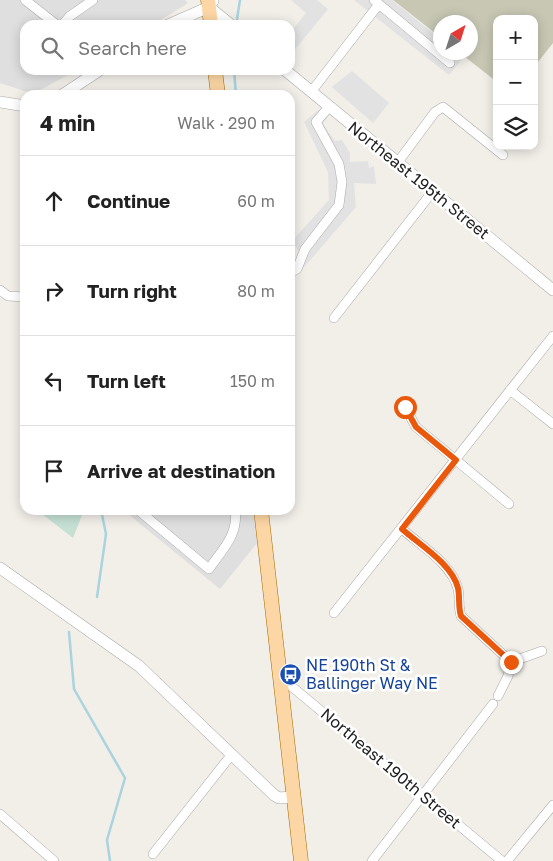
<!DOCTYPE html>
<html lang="en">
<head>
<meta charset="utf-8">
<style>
  :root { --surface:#fff; --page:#f2f2f2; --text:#222; --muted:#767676; --line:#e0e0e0 }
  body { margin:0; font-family:"Golos Text",sans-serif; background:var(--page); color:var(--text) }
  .controls { position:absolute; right:15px; top:15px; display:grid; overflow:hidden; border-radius:10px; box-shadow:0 2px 12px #0003 }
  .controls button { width:45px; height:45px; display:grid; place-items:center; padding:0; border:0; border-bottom:1px solid var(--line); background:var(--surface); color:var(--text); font:25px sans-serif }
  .compass { position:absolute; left:433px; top:15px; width:45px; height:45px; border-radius:50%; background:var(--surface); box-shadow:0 2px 12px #0003; rotate:39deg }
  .stop { position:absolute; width:15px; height:15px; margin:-11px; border:4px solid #ea580c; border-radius:50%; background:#fff }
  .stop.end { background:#ea580c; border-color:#fff; box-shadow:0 1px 5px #0008 }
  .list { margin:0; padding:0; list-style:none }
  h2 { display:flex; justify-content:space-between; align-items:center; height:65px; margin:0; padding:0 20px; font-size:21px }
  h2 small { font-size:16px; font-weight:400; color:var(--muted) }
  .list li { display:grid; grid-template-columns:32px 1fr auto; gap:15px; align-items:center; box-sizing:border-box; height:90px; padding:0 20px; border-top:1px solid var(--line) }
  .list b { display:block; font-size:19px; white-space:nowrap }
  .list em { font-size:16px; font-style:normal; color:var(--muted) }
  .icon { flex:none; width:28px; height:28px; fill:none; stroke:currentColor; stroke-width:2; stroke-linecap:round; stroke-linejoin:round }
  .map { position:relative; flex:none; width:553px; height:861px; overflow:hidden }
  .search { position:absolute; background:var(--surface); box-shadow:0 2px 12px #0003; left:20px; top:20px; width:275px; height:55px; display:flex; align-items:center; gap:12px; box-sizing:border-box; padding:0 18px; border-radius:15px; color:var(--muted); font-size:19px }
  .panel { position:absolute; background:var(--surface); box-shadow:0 2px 12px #0003; left:20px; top:90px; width:275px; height:425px; border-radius:15px }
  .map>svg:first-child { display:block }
  .residential { fill:#e0dfdf }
  .construction { fill:#c7c7b4 }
  .wetland { fill:#c6e0d4 }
  .parking { fill:#e2e2e2 }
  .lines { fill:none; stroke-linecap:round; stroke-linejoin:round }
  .stream { stroke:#aad3df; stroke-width:2.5 }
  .minor-casing { stroke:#a9a9a9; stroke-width:10 }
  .tertiary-casing { stroke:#a9a9a9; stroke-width:12 }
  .primary-casing { stroke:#a06b00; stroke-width:15 }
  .minor { stroke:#fff; stroke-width:9 }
  .tertiary { stroke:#fff; stroke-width:11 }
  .primary { stroke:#fcd6a4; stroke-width:14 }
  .route { stroke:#ea580c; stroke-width:6 }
  .labels { text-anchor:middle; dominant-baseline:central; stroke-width:5; stroke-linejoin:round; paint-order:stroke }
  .street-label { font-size:16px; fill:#222; stroke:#fff }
  .transit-label { font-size:16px; fill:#164399; stroke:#fff; text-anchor:start }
</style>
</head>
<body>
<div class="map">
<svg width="553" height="861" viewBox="0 0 553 861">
  <rect width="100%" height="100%" fill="#f2efe9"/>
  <path class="residential" d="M 0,0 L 185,0 L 188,3 L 153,25 L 25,25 L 25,70 L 77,70 L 33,94 L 0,83 Z
    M 123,510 L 253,510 L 257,543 L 220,589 Z"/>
  <path class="construction" d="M 393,0 L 553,0 L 553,43 L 534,67 L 534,19 L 497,19 L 497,82 L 460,53 L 470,52 L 470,22 L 440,22 L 440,37 Z"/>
  <path class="wetland" d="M 37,510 L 84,510 L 73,538 Z"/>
  <path class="parking" d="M 291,0 L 317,0 L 328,9 L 292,53 L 290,51 L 290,33 L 306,13 Z
    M 354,0 L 392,0 L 440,39 L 440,52 L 457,53 L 463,58 L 449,75 Z
    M 352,71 L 389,103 L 373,123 L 332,87 Z
    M 321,108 L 329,115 L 323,124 L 335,141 L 342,140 L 350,153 L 350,162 L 368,161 L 369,168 L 374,166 L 376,184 L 354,183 L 356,207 L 300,272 L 290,279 L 290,265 L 296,265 L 301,254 L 292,241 L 329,200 L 328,172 L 304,122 Z"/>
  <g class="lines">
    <path class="stream" d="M 237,19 L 240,0
      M 234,70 L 236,95
      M 97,597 L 106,534 L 101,510
      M 69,632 L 74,689 L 125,778 L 107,840 L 110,861"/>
    <defs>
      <path id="minor" d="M 25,0 L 57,25
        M 374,0 L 450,63
        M 62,25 L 70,16 L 93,0
        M 311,92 L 379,4
        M 398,162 L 435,112 L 443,107 L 503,155
        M 290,273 L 297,269 L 305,249 L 339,205 L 342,182 L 339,164 L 316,122 L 329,107
        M 0,290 L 8,296 L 25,297
        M 334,318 L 433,191
        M 510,390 L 553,424
        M 405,407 L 416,427 L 509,504
        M 138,510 L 209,569 C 222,550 239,534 235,510
        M 402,529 C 420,545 452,564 458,589 C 460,597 458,607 461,616 L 511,662
        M 334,613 L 553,336
        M 279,676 L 502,861
        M 498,696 L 508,676 L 511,662 L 542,651
        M 0,814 L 54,861
        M 153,854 L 232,754
        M 372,861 L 493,704
        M 507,861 L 553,805"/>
      <path id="tertiary" d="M 209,7 L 231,25
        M 168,25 L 209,7 L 213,1
        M 285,70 L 553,290
        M 62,95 L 100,70
        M 0,102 L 25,106
        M 0,568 L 139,666 L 274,795 L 279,798 L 292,797"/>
      <path id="primary" d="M 208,0 L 211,25
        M 215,70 L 218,95
        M 261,510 L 301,861"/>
    </defs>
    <use href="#minor" class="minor-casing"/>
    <use href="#tertiary" class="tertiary-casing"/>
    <use href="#primary" class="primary-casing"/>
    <use href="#minor" class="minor"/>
    <use href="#tertiary" class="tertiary"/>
    <use href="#primary" class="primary"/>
  </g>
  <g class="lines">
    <path class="route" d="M 405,407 L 416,427 L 456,460 L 402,529 C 420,545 452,564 458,588 C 460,597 458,607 461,616 L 511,662"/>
  </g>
  <defs>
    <symbol id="bus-disc" viewBox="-11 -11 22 22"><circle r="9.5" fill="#1a4fb4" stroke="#fff"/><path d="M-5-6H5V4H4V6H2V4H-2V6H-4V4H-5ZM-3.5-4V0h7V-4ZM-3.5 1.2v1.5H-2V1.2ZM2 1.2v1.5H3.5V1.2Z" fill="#fff"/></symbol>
  </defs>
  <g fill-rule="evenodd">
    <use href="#bus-disc" x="278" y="662" width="25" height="25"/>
  </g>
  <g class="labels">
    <g class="street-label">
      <text transform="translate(419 180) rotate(39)">Northeast 195th Street</text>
      <text transform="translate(391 768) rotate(40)">Northeast 190th Street</text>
    </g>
    <g class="transit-label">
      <text x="306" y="665">NE 190th St &amp;<tspan x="306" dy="18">Ballinger Way NE</tspan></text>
    </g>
  </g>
</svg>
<div class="controls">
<button>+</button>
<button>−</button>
<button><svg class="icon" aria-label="layers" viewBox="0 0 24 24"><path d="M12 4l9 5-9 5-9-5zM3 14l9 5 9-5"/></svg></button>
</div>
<svg class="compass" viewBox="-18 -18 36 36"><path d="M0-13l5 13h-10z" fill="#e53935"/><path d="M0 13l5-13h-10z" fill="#767676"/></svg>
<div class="stop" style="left:405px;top:407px"></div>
<div class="stop end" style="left:511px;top:662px"></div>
<div class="search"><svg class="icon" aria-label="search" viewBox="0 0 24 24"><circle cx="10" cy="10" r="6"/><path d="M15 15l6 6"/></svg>Search here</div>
<section class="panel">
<h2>4 min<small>Walk · 290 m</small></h2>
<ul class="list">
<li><svg class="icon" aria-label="ahead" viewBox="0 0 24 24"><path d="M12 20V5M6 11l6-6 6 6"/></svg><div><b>Continue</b></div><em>60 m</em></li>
<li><svg class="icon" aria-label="right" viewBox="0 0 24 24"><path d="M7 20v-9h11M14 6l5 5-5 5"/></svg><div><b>Turn right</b></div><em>80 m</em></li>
<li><svg class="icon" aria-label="left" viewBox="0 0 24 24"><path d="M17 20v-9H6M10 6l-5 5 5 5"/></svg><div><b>Turn left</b></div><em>150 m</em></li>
<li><svg class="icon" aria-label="arrive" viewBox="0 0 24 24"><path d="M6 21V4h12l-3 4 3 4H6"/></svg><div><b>Arrive at destination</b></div></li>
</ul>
</section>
</div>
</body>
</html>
